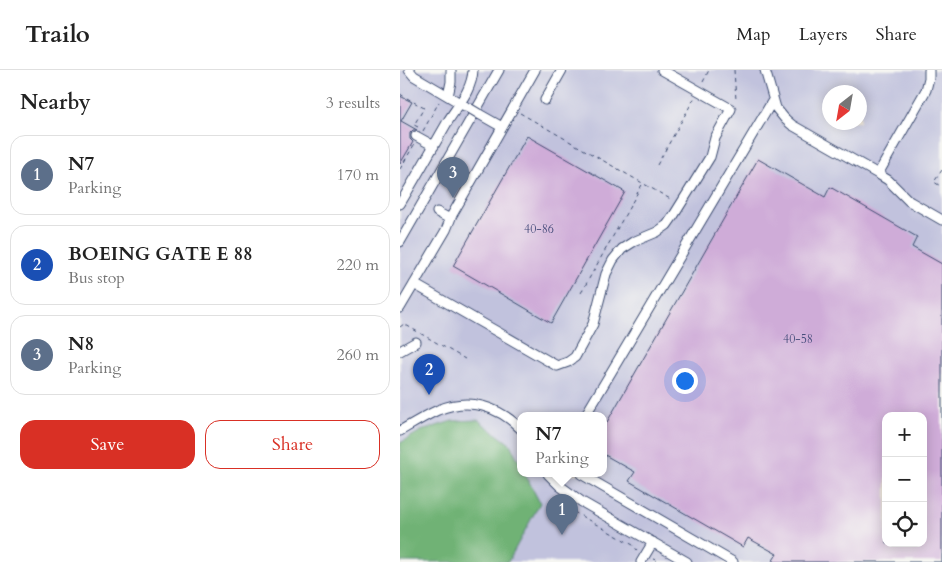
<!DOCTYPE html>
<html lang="en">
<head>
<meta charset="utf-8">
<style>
  :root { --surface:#fff; --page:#f6f6f6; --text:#222; --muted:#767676; --line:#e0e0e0; --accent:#d93025 }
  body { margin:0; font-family:Cardo,serif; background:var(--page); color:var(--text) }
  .controls { position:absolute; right:15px; bottom:15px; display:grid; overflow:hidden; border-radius:10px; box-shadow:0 2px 12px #0003 }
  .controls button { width:45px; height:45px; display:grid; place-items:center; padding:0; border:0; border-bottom:1px solid var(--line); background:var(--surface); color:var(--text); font:25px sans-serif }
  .compass { position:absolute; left:422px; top:15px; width:45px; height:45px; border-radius:50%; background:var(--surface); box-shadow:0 2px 12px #0003; rotate:211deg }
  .you { position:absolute; left:284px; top:310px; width:18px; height:18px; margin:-12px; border:4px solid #fff; border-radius:50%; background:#1a73e8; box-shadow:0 0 0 8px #1a73e833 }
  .badge { display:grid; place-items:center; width:32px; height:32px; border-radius:50%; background:var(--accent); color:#fff; font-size:16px; font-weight:700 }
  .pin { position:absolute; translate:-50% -41px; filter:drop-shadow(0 1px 2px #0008) }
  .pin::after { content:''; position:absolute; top:26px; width:18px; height:15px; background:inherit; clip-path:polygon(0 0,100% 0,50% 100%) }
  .popup { position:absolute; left:117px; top:342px; width:90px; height:65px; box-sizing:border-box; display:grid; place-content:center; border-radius:10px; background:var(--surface); filter:drop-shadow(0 1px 4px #0005); font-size:16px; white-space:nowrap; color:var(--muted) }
  .popup b { font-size:19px; color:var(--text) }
  .popup::after { content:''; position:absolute; left:50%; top:100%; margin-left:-10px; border:10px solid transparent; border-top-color:var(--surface) }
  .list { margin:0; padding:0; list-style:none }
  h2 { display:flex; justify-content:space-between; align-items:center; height:65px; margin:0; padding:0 20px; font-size:21px }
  h2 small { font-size:16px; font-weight:400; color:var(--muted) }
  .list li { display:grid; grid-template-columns:32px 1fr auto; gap:15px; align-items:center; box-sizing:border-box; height:80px; margin:0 10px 10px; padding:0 10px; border:1px solid var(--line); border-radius:15px }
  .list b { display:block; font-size:19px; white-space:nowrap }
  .list p { margin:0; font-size:16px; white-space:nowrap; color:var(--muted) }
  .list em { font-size:16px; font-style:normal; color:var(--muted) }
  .actions { display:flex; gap:10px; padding:15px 20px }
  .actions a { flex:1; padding:11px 0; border:1px solid var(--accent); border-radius:15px; text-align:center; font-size:18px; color:var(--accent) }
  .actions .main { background:var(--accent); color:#fff }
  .icon { flex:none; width:28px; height:28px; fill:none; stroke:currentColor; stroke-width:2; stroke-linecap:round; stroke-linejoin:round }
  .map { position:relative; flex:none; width:542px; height:492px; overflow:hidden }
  header { display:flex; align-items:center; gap:30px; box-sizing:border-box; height:70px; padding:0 25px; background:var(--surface); border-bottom:1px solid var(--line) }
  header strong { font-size:24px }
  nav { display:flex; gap:28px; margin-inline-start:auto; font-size:18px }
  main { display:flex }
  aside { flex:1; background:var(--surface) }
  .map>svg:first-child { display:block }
  .industrial { fill:#c1c2dd; fill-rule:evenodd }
  .forest { fill:#6fb274; stroke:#457069 }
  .building { fill:#cfacd8; fill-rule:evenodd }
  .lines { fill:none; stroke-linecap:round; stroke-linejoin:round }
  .minor-casing { stroke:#3b4a6f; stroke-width:11 }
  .path { stroke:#3b4a6f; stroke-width:1; stroke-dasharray:4 4; stroke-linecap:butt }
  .minor { stroke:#fff; stroke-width:9 }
  .minor-bridge-casing { stroke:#3b4a6f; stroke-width:11; stroke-linecap:butt }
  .minor-bridge { stroke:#fff; stroke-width:9 }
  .labels { text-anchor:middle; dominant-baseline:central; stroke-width:4; stroke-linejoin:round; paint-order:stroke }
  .number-label { font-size:12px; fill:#484e7c }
</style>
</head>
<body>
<header>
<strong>Trailo</strong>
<nav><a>Map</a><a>Layers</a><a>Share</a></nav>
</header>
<main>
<aside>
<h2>Nearby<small>3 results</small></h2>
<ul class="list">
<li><span class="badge" style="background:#5c6f8a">1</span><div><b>N7</b><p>Parking</p></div><em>170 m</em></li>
<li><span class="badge" style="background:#1a4fb4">2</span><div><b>BOEING GATE E 88</b><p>Bus stop</p></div><em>220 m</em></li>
<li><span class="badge" style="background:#5c6f8a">3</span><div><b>N8</b><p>Parking</p></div><em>260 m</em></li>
</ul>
<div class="actions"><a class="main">Save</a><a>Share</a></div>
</aside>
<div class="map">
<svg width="542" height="492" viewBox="0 0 542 492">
  <rect width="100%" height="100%" fill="#f6f6f2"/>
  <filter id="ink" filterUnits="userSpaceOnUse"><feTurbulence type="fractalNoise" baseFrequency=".02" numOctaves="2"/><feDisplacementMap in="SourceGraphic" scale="10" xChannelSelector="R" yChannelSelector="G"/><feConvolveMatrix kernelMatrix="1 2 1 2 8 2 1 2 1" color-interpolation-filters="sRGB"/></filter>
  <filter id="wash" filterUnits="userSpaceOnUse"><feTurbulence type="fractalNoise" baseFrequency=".0096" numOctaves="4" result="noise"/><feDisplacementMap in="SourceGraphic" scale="20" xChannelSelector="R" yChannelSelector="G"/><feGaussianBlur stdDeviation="1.12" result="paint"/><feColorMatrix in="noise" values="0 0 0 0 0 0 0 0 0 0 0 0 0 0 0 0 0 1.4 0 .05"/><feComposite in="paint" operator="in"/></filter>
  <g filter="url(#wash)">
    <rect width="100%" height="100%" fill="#f1e6d0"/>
    <path class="industrial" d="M 0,0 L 542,0 L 542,492 L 0,492 ZM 430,22 L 460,22 L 460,52 L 430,52 ZM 121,346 L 203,346 L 203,404 L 121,404 ZM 486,346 L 523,346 L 523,473 L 486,473 Z"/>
    <path class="forest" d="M 78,350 L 110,374 L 121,395 L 121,404 L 125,404 L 140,433 L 108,492 L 0,492 L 0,373 L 21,361 L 52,351 Z"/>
    <g id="blocks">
      <path class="building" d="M 0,26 L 12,32 L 1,51 L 17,60 L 13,60 L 10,63 L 10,69 L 13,72 L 0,94 Z
        M 127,66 L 225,122 L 151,253 L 53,196 Z
        M 358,89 L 425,127 L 430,117 L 517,167 L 512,177 L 542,194 L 542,492 L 372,492 L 377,484 L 348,468 L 343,477 L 229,411 L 235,402 L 203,384 L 203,359 ZM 486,346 L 523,346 L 523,473 L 486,473 Z"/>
    </g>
  </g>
  <g filter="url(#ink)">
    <use href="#blocks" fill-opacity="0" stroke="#3b4a6f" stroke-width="1"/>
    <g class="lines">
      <defs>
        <path id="minor" d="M 9,0 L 14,6 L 65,36
          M 365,0 L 376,38 L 385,49 L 392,55 L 478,104 L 488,110 L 509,131 L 542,150
          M 48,26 L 51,12 L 51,0
          M 145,30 L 162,0
          M 79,44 L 102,57
          M 16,66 L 34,76
          M 478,104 L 526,20 L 529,8 L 529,0
          M 0,134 C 16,107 32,79 48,51 C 58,35 72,20 73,0
          M 37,142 L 50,149
          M 0,172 L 99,0
          M 14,214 L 157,296 L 168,292 L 175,287 L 193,254 L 206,204 L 213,190 L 222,179 L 233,172 L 257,162 L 267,155 L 274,145 L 310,87 L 315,68 L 331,39 L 262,0
          M 0,238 L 46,160 L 52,145 L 135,0
          M 0,281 L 16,272
          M 185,346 L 373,30
          M 0,361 C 12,354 25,346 38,340 C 69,327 98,336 121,359
          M 148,404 L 160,416 L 182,432 L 287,492
          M 181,404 L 333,492
          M 241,492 L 253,472"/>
      </defs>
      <use href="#minor" class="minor-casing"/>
      <path class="path" d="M 334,0 L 336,30
        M 303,12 L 309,0
        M 0,24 L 24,38 L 14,55 L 18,57
        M 120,43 L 272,130
        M 23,61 L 39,32
        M 257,95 L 295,27
        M 0,99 L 14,75
        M 542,100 L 534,112 L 542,117
        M 181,223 L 243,113
        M 0,257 L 4,254 L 65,289
        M 161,439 L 172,445 L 174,442 L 233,475 L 237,480
        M 253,489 L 261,492"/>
      <use href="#minor" class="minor"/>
      <defs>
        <path id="minor-bridge" d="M 69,38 L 79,44"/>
      </defs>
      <use href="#minor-bridge" class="minor-bridge-casing"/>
      <use href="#minor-bridge" class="minor-bridge"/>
    </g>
  </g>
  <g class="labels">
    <g class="number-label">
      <text x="139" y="159">40-86</text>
      <text x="398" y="269">40-58</text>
    </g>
  </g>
</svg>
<div class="controls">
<button>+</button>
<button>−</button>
<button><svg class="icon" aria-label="locate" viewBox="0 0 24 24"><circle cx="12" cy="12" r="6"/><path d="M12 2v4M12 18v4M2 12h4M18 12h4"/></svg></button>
</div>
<svg class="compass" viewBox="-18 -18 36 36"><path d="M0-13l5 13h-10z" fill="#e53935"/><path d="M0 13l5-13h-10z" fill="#767676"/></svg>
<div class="you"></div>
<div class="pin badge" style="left:162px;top:465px;background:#5c6f8a">1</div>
<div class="popup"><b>N7</b>Parking</div>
<div class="pin badge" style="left:29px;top:325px;background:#1a4fb4">2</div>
<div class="pin badge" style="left:53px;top:128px;background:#5c6f8a">3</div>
</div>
</main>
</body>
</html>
